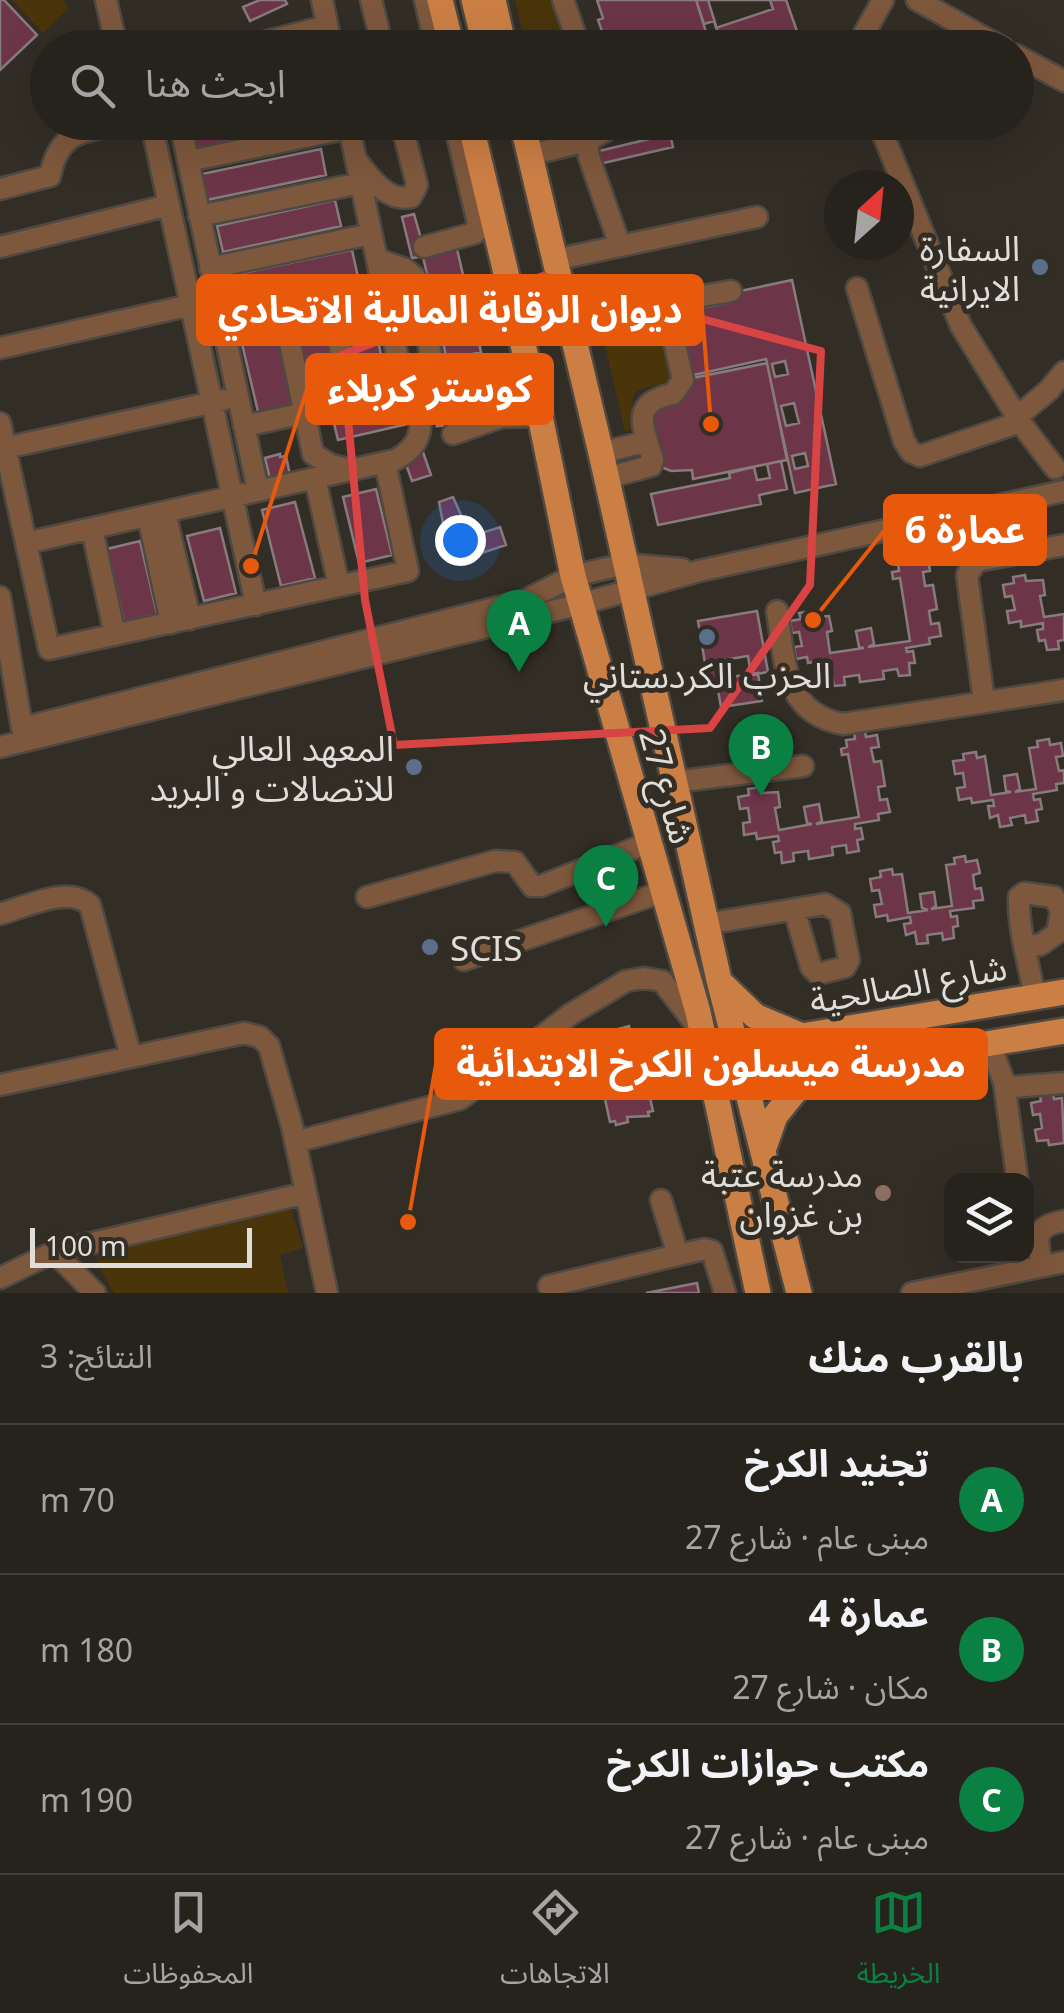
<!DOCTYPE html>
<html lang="ar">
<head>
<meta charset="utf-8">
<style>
  :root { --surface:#26221c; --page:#2e2a25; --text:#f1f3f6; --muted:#a4a4a3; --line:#423f3b; --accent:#0b8043 }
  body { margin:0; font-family:"Noto Sans","Noto Sans Arabic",sans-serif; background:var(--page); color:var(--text); direction:rtl }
  .controls { position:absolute; right:30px; bottom:30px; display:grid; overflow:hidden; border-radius:20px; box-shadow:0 10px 40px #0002 }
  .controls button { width:90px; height:90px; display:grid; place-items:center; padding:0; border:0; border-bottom:2px solid var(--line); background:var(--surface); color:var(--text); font:50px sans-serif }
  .compass { position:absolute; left:824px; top:170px; width:90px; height:90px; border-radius:50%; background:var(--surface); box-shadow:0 10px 40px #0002; rotate:27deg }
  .scale { position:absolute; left:30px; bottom:25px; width:222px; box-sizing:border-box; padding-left:10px; border:5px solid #e1ded9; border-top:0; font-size:28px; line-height:35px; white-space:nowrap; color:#e1ded9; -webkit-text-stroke:8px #322d25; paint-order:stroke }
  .you { position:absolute; left:460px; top:540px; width:35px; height:35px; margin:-25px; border:8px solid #fff; border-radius:50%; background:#1a73e8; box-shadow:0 0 0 15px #1a73e833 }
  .badge { display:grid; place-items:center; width:65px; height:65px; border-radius:50%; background:var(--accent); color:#fff; font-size:32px; font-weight:700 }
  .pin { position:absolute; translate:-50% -82px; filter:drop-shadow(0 2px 5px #0008) }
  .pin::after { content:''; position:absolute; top:52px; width:35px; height:30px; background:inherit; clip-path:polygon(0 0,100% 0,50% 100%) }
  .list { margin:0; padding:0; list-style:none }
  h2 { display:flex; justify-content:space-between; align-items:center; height:130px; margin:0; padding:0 40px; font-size:42px }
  h2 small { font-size:32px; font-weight:400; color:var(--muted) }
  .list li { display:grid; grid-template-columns:65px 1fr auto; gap:30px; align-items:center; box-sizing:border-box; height:150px; padding:0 40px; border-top:2px solid var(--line) }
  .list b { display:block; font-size:38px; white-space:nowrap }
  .list p { margin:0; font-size:32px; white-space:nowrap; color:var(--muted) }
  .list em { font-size:32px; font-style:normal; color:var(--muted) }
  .icon { flex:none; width:55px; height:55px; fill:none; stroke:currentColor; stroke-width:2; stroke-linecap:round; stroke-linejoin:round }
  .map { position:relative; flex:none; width:1064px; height:1293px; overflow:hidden; direction:ltr }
  .search { position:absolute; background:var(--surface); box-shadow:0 10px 40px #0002; left:30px; right:30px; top:30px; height:110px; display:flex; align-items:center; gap:25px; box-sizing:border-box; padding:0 35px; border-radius:55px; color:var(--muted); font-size:38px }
  .sheet { height:580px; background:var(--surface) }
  nav { display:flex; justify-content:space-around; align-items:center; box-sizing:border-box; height:140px; border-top:2px solid var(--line); background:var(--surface); font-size:28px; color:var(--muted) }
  nav a { display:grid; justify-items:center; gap:5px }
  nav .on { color:var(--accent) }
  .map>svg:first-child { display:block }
  .green { fill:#4a350b }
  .building { fill:#6c3548; stroke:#877b7e; stroke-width:2.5; fill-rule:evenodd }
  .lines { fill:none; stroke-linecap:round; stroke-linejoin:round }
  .minor-casing { stroke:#4e4942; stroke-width:25 }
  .major-casing { stroke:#4e4942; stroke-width:30 }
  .minor { stroke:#7e583d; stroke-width:20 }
  .major { stroke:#cc7f45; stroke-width:25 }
  .marked { fill:none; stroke:#d84343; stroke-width:8; stroke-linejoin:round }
  .service-dot { fill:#5c6f8a; stroke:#322d25; stroke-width:4 }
  .education-dot { fill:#8d6e63; stroke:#322d25; stroke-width:4 }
  .labels { text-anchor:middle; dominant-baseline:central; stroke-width:10; stroke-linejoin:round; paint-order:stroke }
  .poi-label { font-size:35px; fill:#e1ded9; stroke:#322d25; text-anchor:end }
  .street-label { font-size:35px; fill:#e1ded9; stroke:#322d25 }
  .leader { fill:none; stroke:#e8590c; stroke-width:4 }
  .callout-dot { fill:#e8590c; stroke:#322d25; stroke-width:4 }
  .callout { fill:#e8590c; stroke:#e8590c; stroke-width:4 }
  .callout-label { font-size:38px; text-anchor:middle; font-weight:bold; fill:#fff }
</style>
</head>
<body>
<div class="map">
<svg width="1064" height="1293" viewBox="0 0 1064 1293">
  <rect width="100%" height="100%" fill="#322d25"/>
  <path class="green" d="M 12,0 L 62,0 L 69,8 L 43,33 Z
    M 515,0 L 551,0 L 567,47 L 526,47 Z
    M 664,331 L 674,375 C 650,400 624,369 635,428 L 625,432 L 605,345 Z
    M 289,1202 L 303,1248 L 280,1255 L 288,1293 L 114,1293 L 99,1267 L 96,1251 Z"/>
  <path class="building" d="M 0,0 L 4,0 L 37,35 L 0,70 Z
    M 260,0 L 285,0 L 287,4 L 250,21 L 243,7 Z
    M 597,0 L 696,0 L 706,32 L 701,33 L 706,48 L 608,48 L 598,20 L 603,18 Z
    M 696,0 L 770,0 L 773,9 L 716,28 L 714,21 L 704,24 Z
    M 708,0 L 786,0 L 798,34 L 754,48 L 723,48 Z
    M 187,122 L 312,122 L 312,123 L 193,149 Z
    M 670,134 L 673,147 L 599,164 L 595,152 Z
    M 321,149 L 326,175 L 207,200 L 202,174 Z
    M 335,200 L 341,226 L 223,252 L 217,226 Z
    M 414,214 L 426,256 L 412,258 L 402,217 Z
    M 457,249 L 481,352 L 447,360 L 423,257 Z
    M 352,250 L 358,277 L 239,302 L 233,275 Z
    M 792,280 L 836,484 L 795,493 L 766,359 L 675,379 L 661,316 L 727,303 L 726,294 ZM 785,361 L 788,374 L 775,377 L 772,364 ZM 794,403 L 799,423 L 786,426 L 781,406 ZM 805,453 L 808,466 L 795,469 L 792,456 Z
    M 370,301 L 388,390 L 360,396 L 342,307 Z
    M 321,313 L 341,399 L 314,405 L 294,319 Z
    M 275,323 L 295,408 L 259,416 L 239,331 Z
    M 767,363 L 787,460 L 693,479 L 692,470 L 671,471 L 659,466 L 650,405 L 673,382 Z
    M 410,397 L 416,422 L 338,440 L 332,415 Z
    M 444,407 L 456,417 L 451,425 L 437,426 Z
    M 423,452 L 431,475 L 412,481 L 404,459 Z
    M 280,454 L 280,457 L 286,456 L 290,475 L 270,479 L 265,458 Z
    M 781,461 L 787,489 L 759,495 L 761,504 L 658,525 L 651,494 L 730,478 L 729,473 L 754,467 L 757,480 L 770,478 L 767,464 Z
    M 376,489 L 392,555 L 359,563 L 343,497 Z
    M 453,497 L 466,526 L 445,534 L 439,502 Z
    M 295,502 L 315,578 L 281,586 L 262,510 Z
    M 500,527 L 506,545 L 479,554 L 473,536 Z
    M 220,528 L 236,593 L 204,601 L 187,536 Z
    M 140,541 L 157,614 L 124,622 L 107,549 Z
    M 916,555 L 917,561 L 928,559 L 930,571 L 923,572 L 925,586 L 933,585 L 937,609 L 929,611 L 931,624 L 939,623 L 941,636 L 929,638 L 930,644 L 906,648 L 907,652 L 913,651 L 915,663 L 909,663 L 910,675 L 899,676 L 897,669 L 883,671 L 884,679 L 860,682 L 859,675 L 844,677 L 845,685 L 834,686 L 832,676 L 826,677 L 824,666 L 830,665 L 830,659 L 808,663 L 807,657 L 796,659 L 794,647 L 802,646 L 799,632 L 792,633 L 790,621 L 801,619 L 799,613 L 812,611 L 813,617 L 829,616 L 832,631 L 827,632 L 830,653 L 864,648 L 859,647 L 856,631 L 871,628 L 874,644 L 868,647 L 910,641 L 900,578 L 893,579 L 892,572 L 899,571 L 898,564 L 907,563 L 906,557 Z
    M 1025,575 L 1026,581 L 1043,580 L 1045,595 L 1040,596 L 1044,617 L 1064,614 L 1064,640 L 1058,641 L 1059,649 L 1047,650 L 1045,640 L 1039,641 L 1037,630 L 1043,629 L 1043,623 L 1021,627 L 1021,621 L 1009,623 L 1007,611 L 1015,610 L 1012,596 L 1005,597 L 1003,585 L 1014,583 L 1013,577 Z
    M 757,611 L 768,672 L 751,675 L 748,656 L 723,660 L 726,678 L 708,681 L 698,621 Z
    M 758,673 L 762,701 L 721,707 L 716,679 Z
    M 865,731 L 866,737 L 877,735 L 879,747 L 871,748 L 874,762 L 881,761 L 885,786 L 878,787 L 880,800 L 887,799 L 890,812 L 878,814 L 879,820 L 855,824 L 855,829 L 861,828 L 863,839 L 857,840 L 859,851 L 847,853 L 846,845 L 832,847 L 833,855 L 809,859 L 808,851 L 793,853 L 794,861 L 782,863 L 781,852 L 775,853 L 773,842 L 779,841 L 778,836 L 757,839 L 756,833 L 744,835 L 743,823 L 750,822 L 748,808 L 740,809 L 738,797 L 749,795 L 748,789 L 761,787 L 762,793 L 778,792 L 780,807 L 775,808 L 779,830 L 812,824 L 807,823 L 804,807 L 819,804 L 822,821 L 816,824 L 859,817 L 848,754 L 842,755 L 841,749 L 847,747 L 846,740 L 855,739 L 854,733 Z
    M 1049,739 L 1050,745 L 1061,743 L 1063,756 L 1056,757 L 1059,771 L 1064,770 L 1064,783 L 1056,784 L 1057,790 L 1033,794 L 1034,800 L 1040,799 L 1042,809 L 1036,810 L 1038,821 L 1026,823 L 1025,815 L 1010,818 L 1012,825 L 1000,827 L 998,815 L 990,818 L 988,806 L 994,806 L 993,800 L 972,803 L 971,798 L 959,800 L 957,788 L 965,787 L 963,773 L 955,774 L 953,761 L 964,760 L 963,754 L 976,752 L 977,758 L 985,756 L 991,795 L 1011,792 L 1006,791 L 1004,776 L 1017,774 L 1020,789 L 1015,792 L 1036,789 L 1029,748 L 1038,747 L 1037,741 Z
    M 965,856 L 966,862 L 977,860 L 980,873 L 973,875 L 975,889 L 981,888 L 983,900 L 973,901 L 974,908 L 950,911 L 951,917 L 957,916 L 958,926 L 953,927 L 954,938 L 943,940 L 942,933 L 927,935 L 928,943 L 917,944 L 915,932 L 906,935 L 904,924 L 911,923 L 910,917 L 888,921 L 887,915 L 876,917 L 874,905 L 882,904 L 879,890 L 872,891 L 870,879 L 881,877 L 880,871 L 892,869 L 893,875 L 902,874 L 908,913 L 928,910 L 922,908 L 920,894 L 934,892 L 936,906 L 931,909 L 952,906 L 946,865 L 955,864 L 954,858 Z
    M 629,1026 L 630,1032 L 635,1031 L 653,1111 L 648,1112 L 649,1116 L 627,1117 L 628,1122 L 616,1125 L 615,1121 L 610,1122 L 591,1035 L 607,1032 L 608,1036 L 616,1035 L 614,1030 Z
    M 1053,1093 L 1054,1099 L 1062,1098 L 1064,1143 L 1049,1145 L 1048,1140 L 1037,1141 L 1035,1130 L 1042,1128 L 1040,1114 L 1033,1115 L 1031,1103 L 1041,1101 L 1040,1095 Z
    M 697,1283 L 699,1293 L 646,1293 Z"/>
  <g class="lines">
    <defs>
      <path id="minor" d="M 106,0 L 117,48
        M 322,0 L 332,48
        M 371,0 L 383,48
        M 425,0 L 436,48
        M 563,0 L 580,48
        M 917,0 L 1003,48
        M 241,48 L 327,26
        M 856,48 L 883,0
        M 1016,55 L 1064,81
        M 151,122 L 256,605
        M 180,122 L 258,491
        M 348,122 L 405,393
        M 454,122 L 478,223 L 475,233
        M 607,122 L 607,130 L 587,141 L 589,157 L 620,246
        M 878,122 L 961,326 L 1020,422 L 1055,468
        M 529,155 L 587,141
        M 188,161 L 349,128
        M 357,161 C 371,178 386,202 411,197 L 417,185 L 401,122
        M 0,189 L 50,176 C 60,125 90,132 134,122
        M 199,216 L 361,183
        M 0,247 L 169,205
        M 424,247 L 475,233 L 483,224
        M 377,259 L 405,269 L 415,277 L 437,385
        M 554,260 L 757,217
        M 210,268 L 371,234
        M 857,288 L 904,441 L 911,452 L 920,456 L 1020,422
        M 330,299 L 352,404
        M 283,309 L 313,454 L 331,465 L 348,469
        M 222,321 L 383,288
        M 0,348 L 191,305
        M 462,402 L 501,417 L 540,416
        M 1017,417 L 1049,390 L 1064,372
        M 0,423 L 49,649 L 408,571 L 385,462
        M 244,426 L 437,385
        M 453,434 L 501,417
        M 5,448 L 223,400
        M 601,453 L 647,441
        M 315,478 L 339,586
        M 606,478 L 651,466 L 653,460 C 643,426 629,403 673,394 L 683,380 L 669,319 C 676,295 709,296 731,291
        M 165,512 L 190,619
        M 148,516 L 171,623
        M 92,529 L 115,635
        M 26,543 L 395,460 C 427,443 422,422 416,391
        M 0,597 L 22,728
        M 777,611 C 785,660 783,713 843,724 L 1064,690
        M 984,701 L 967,575 L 977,561 L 1064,545
        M 34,725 L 526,600 L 573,576 L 625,564 L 682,569
        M 0,747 L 581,604 L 699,571 L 1064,491
        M 674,782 L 803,766
        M 367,897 L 495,861 L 515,862 L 532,886 L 541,886 L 648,843
        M 0,914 C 25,907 69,885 90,905 L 131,1057
        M 706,924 L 825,904 L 840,913 L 849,960 L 845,967 L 818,974 L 811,967 L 794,909
        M 1025,945 L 1040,945 L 1057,933 L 1061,911 L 1054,897 L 1024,893 L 1019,897 C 1018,930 1029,964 1035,997
        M 464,960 L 662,892
        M 990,1044 L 1004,1082 L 1011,1087 L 1064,1083
        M 1004,1082 L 1017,1177
        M 0,1085 L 244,1033 L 260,1037 L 269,1046 L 292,1126 L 327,1293
        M 295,1142 L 460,1099 L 571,1014 L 626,981 L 644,978 L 662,981 L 700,1030
        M 661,1200 L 678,1255 L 705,1249 L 712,1251 L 725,1293
        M 54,1252 L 95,1293
        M 1042,1266 C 1037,1239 1032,1226 1064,1221
        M 0,1278 L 54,1252 L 306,1193
        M 549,1286 L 678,1255
        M 912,1293 L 1064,1262"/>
      <path id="major" d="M 440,0 L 452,48
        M 474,0 L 486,48
        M 493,0 L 504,48
        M 470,122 L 540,416 L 573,576 L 698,1012 L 758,1293
        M 522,122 L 601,453 L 719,980 L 799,1293
        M 724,986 L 755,1016 L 802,1036
        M 725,1056 L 802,1036 L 1064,992
        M 734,1086 L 1064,1031
        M 763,1150 L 775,1116 L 808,1075"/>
    </defs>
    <use href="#minor" class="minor-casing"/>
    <use href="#major" class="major-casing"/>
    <use href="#minor" class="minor"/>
    <use href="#major" class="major"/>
  </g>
  <path class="marked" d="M 543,276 L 821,351 L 810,585 L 710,728 L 394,745 L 365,600 L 342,355 Z"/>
  <g class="service-dot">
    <circle cx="1040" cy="267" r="10"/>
    <circle cx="707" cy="637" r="10"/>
    <circle cx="414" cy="767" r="10"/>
    <circle cx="430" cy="947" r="10"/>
  </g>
  <circle class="education-dot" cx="883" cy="1193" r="10"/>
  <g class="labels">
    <g class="poi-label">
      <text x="1020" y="247">السفارة<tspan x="1020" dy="40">الايرانية</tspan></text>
      <text x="707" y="674" text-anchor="middle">الحزب الكردستاني</text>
      <text x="394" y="747">المعهد العالي<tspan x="394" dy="40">للاتصالات و البريد</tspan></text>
      <text x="450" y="947" text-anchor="start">SCIS</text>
      <text x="863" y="1173">مدرسة عتبة<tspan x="863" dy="40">بن غزوان</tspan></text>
    </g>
    <g class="street-label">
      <text transform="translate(668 786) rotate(74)">شارع 27</text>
      <text transform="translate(908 983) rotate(-10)">شارع الصالحية</text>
    </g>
  </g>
  <path class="leader" d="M711 424L702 310M251 566L307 389M813 620L885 530M408 1222L436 1064"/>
  <g class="callout-dot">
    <circle cx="711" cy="424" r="10"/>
    <circle cx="251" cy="566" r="10"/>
    <circle cx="813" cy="620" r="10"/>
    <circle cx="408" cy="1222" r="10"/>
  </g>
  <g class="callout">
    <rect x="198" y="276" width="504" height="68" rx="10"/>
    <rect x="307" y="355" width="245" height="68" rx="10"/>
    <rect x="885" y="496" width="160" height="68" rx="10"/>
    <rect x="436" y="1030" width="550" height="68" rx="10"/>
  </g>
  <g class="callout-label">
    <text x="450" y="323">ديوان الرقابة المالية الاتحادي</text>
    <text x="430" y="402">كوستر كربلاء</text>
    <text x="965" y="543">عمارة 6</text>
    <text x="711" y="1077">مدرسة ميسلون الكرخ الابتدائية</text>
  </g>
</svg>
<div class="controls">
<button><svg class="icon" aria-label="layers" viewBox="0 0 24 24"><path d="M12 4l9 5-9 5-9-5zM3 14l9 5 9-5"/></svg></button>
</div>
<svg class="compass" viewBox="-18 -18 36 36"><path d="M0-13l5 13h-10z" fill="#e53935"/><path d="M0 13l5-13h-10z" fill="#a4a4a3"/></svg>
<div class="scale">100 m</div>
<div class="you"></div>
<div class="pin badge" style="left:519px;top:672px">A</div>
<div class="pin badge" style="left:761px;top:796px">B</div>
<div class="pin badge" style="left:606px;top:927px">C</div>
<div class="search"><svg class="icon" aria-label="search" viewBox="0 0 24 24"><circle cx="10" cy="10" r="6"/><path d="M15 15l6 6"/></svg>ابحث هنا</div>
</div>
<section class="sheet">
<h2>بالقرب منك<small>النتائج: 3</small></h2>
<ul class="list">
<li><span class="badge">A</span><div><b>تجنيد الكرخ</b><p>مبنى عام · شارع 27</p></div><em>70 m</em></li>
<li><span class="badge">B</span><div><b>عمارة 4</b><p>مكان · شارع 27</p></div><em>180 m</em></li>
<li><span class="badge">C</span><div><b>مكتب جوازات الكرخ</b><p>مبنى عام · شارع 27</p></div><em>190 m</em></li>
</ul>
</section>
<nav>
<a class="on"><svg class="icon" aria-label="map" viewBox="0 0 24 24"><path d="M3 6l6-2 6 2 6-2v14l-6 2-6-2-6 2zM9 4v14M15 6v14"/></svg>الخريطة</a>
<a><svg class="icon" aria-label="directions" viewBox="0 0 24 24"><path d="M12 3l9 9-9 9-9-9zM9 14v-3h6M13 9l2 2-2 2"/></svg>الاتجاهات</a>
<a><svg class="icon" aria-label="saved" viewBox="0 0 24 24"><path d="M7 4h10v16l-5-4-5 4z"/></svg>المحفوظات</a>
</nav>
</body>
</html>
